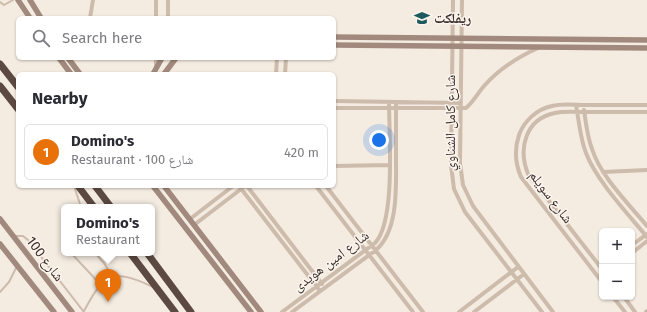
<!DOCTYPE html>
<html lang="en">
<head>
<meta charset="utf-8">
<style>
  :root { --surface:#fff; --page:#f2f2f3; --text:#2b2b33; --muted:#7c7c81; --line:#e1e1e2; --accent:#111827 }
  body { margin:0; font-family:"Fira Sans","Noto Naskh Arabic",sans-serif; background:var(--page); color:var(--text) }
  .controls { position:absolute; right:12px; bottom:12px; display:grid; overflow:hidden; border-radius:6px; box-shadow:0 1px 3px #0004 }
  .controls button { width:36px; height:36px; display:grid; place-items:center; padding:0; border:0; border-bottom:1px solid var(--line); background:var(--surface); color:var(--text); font:20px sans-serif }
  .you { position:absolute; left:379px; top:140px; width:14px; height:14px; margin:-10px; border:3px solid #fff; border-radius:50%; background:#1a73e8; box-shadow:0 0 0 6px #1a73e833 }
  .badge { display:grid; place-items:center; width:26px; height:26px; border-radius:50%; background:var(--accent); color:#fff; font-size:13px; font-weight:700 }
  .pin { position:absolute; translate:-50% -33px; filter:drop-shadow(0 1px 2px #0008) }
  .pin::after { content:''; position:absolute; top:21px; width:14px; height:12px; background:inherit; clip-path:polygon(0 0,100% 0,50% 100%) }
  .popup { position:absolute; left:61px; top:204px; width:94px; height:52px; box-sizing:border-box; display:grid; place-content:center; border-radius:6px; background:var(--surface); filter:drop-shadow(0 1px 3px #0005); font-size:13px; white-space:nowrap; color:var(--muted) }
  .popup b { font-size:15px; color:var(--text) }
  .popup::after { content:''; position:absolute; left:50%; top:100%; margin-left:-8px; border:8px solid transparent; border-top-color:var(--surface) }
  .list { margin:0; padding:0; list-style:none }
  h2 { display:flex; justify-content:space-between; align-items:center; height:52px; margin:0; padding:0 16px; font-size:17px }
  h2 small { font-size:13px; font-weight:400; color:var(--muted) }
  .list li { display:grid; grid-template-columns:26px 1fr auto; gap:12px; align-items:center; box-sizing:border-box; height:56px; margin:0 8px 8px; padding:0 8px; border:1px solid var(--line); border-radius:6px }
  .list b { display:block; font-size:15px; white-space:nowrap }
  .list p { margin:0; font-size:13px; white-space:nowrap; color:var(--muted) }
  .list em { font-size:13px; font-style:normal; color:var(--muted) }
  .icon { flex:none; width:22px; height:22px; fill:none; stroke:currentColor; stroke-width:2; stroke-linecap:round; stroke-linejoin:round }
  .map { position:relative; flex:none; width:647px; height:312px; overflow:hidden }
  .search { position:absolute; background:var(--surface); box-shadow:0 1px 3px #0004; left:16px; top:16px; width:320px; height:44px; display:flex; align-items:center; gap:10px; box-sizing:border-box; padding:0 14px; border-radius:6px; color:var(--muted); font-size:15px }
  .panel { position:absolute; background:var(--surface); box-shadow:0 1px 3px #0004; left:16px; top:72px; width:320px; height:116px; border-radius:6px }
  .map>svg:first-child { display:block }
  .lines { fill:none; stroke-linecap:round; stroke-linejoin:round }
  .lane { stroke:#cdbbac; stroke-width:2 }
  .street { stroke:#cdbbac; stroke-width:4 }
  .secondary { stroke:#a18a7d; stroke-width:5.5 }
  .highway { stroke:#5c4a42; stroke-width:7 }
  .labels { text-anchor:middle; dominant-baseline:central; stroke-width:3; stroke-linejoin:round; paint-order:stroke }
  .poi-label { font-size:14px; font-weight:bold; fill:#3b302b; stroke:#fbf5ee; text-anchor:start }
  .street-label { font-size:14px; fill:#3b302b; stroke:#fbf5ee }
</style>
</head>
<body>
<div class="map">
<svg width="647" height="312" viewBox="0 0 647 312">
  <rect width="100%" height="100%" fill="#f4ebe1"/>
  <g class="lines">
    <path class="lane" d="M 0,2 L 4,5 L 13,0
      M 74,186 L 81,207
      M 14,236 L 23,236 L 28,240 L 84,312
      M 71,253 L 100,284
      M 95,253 L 104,263 L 112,276
      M 0,292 L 9,282 L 17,266
      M 84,311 C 104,273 113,268 153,287"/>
    <path class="street" d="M 453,0 L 451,165 L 454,189 L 465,212 L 542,312
      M 462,0 L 460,163 L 463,185 L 473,206 L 553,312
      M 90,18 L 93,0
      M 156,18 L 156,0
      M 168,18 L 168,0
      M 156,66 L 156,58
      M 276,74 L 277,58
      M 285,74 L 286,58
      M 334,101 L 461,103
      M 576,105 C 579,121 580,138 586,153 C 596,180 628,214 647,237
      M 334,108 L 466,108 C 473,102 478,93 484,86 C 499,69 518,57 538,48
      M 584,110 C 586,123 587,136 592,149 C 601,177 628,203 647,226
      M 334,166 L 389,165
      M 603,172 L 647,170
      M 239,186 L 320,291
      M 247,186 L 322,284
      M 316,186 L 413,312
      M 326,186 L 423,312
      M 190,219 L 233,186
      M 194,225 L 245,186
      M 632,245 L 647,234
      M 632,253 L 647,241
      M 602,269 L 528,174 C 518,149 525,119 555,113 C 564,111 573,112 582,112 C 604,112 625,112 647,112
      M 602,282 L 521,177 C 515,163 514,150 519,135 C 524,121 537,109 552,106 C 562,103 575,105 586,105 C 606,105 627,105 647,105
      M 613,297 L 625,312
      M 624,297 L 635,312
      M 282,312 L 375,243 C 396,221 389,133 389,102
      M 292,312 L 376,250 C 399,230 396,185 396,157 C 396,139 396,120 396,102
      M 459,312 L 518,267
      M 474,312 L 524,274
      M 646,312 L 647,311"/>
    <path class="secondary" d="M 18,0 L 30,18
      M 30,0 L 41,18
      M 334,37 L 647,40
      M 334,45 L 647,48
      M 59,58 L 71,74
      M 68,58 L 80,74
      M 153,74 L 162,58
      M 164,74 L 176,58
      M 153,186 L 251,312
      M 164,186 L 261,312
      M 0,219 L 72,312
      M 0,244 L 54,312"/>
    <path class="highway" d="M 0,64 L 18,87
      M 0,86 L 18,109
      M 78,186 L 94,207
      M 95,186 L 111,207
      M 130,253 L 175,312
      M 147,253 L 191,312"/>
  </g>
  <defs>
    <symbol id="school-bare" viewBox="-9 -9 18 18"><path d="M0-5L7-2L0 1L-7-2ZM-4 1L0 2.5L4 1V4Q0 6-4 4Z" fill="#1f5a5e" stroke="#fbf5ee" stroke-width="2.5" paint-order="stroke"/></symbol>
  </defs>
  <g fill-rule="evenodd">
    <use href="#school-bare" x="411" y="7" width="22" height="22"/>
  </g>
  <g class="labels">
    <g class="poi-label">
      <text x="434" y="18">ريفلكت</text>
    </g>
    <g class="street-label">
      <text transform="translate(450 123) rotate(-90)">شارع كامل الشناوي</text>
      <text transform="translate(551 197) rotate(53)">شارع سويلم</text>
      <text transform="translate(45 259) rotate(53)">شارع 100</text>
      <text transform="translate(331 261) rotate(-37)">شارع امين هويدى</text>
    </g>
  </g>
</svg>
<div class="controls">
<button>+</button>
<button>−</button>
</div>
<div class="you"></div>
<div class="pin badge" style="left:108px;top:302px;background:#e8710a">1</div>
<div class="popup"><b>Domino's</b>Restaurant</div>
<div class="search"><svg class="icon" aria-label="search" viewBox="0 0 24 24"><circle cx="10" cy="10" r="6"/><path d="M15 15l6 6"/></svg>Search here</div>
<section class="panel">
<h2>Nearby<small></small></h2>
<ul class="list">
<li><span class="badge" style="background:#e8710a">1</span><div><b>Domino's</b><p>Restaurant · شارع 100</p></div><em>420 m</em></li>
</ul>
</section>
</div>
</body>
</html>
